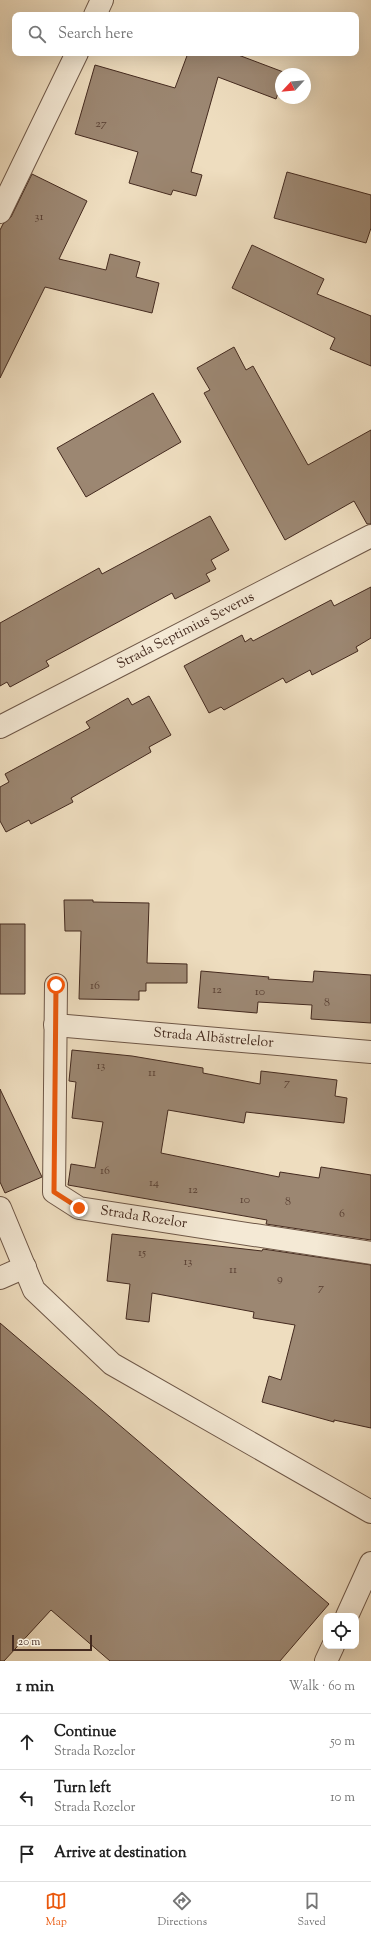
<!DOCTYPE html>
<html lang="en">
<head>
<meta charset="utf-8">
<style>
  :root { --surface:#fff; --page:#f6f6f6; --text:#222; --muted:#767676; --line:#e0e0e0; --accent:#ea580c }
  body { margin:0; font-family:"Sorts Mill Goudy",serif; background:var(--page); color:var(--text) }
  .controls { position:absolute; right:12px; bottom:12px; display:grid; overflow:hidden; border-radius:8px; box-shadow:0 4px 16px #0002 }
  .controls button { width:36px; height:36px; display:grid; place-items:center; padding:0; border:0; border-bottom:1px solid var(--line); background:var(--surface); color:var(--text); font:20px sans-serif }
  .compass { position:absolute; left:275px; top:68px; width:36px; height:36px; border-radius:50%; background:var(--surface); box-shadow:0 4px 16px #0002; rotate:244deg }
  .scale { position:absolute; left:12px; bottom:10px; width:80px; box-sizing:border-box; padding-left:4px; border:2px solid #442a1f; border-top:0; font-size:11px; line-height:14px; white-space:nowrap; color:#442a1f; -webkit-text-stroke:3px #f4e9d5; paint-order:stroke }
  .stop { position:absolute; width:12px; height:12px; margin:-9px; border:3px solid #ea580c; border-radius:50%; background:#fff }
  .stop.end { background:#ea580c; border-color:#fff; box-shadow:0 1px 4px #0008 }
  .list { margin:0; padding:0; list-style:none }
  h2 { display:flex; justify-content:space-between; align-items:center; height:52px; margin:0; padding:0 16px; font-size:17px }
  h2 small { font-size:13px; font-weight:400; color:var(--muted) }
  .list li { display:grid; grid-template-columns:26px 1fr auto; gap:12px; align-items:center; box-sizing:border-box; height:56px; padding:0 16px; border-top:1px solid var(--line) }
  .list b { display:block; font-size:15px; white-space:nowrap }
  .list p { margin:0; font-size:13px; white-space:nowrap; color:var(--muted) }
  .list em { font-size:13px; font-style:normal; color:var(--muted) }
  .icon { flex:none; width:22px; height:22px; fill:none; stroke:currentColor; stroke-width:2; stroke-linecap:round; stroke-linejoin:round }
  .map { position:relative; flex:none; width:371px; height:1661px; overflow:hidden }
  .search { position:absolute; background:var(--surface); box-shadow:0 4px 16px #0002; left:12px; right:12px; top:12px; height:44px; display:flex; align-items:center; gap:10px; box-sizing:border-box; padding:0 14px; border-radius:8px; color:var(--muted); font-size:15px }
  .sheet { height:220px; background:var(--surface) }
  nav { display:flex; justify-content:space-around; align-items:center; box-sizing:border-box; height:56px; border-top:1px solid var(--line); background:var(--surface); font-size:11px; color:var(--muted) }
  nav a { display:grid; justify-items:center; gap:2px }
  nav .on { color:var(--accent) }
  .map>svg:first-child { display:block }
  .building { fill:#9c8772; stroke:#442a1f }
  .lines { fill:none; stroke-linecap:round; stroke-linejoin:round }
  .minor-casing { stroke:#6e5747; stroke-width:24 }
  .minor { stroke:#f4e9d5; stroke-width:22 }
  .route { stroke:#ea580c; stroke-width:5 }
  .labels { text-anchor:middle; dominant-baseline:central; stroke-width:3.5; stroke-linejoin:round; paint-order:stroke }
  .number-label { font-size:12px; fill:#5a4134 }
  .street-label { font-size:14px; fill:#442a1f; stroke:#f4e9d5 }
</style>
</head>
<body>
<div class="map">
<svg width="371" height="1661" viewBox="0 0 371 1661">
  <rect width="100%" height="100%" fill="#eeddbf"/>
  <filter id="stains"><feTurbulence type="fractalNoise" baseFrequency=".005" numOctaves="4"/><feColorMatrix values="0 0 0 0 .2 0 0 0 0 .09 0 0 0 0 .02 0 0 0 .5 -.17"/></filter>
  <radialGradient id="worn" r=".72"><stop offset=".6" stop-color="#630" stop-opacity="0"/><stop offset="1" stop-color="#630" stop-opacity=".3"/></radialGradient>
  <path class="building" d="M 188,53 L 233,53 L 286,73 L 281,74 L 281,85 L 276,99 L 218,77 L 191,172 L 202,175 L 196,196 L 173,190 L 171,195 L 129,183 L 138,152 L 75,134 L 95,65 L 175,88 Z
    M 287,172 L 371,195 L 371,228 L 366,243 L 274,218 Z
    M 32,174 L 87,201 L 59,259 L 106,270 L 110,254 L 140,262 L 136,277 L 159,283 L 152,313 L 45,287 L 0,378 L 0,230 L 3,224 L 11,217 Z
    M 252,245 L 324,279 L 317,294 L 371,316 L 371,366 L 330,349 L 335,338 L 232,288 Z
    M 234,347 L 246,370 L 253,366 L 308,465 L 371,430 L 371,524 L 367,524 L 354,501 L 285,540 L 204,393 L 210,390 L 197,368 Z
    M 153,393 L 181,442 L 86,497 L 57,448 Z
    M 210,516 L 229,550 L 211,560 L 216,569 L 206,574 L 210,581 L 175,599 L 172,593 L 46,661 L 49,666 L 10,687 L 7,682 L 0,686 L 0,623 L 99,568 L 102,574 Z
    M 371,587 L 371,638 L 356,647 L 358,651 L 312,675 L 310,670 L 286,683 L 283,678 L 224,710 L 221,707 L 209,713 L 184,666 L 242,635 L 245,642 L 251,638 L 253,641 L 331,600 L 334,606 Z
    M 149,696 L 171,735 L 149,747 L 151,752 L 71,798 L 73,802 L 31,824 L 29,820 L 6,832 L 0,821 L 0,787 L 9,782 L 5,774 L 90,728 L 86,722 L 128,698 L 132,705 Z
    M 64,900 L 93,900 L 93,902 L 149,903 L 147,963 L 187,964 L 187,983 L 146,983 L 146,991 L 139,991 L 139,1000 L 79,999 L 81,931 L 65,931 Z
    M 0,924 L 25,924 L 25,994 L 0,994 Z
    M 201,971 L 269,977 L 268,979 L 313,982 L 314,971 L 371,975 L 371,1023 L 311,1019 L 312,1005 L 258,1002 L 257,1013 L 198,1008 Z
    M 72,1050 L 132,1056 L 203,1068 L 203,1073 L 260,1084 L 261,1071 L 337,1080 L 335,1096 L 347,1098 L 344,1123 L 246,1112 L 244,1123 L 168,1110 L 161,1153 L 279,1177 L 280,1172 L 319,1178 L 321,1167 L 371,1175 L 371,1240 L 266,1224 L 267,1220 L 68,1185 L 71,1164 L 95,1168 L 103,1122 L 72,1118 L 76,1082 L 69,1081 Z
    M 0,1089 L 42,1177 L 5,1193 L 0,1182 Z
    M 112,1234 L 262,1251 L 263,1249 L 371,1265 L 371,1428 L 334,1420 L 334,1422 L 262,1402 L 269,1376 L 281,1380 L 295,1325 L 253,1318 L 254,1312 L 152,1293 L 149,1322 L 126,1319 L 130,1284 L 107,1281 Z
    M 0,1323 L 329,1604 L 280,1661 L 110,1661 L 51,1610 L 4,1661 L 0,1661 Z"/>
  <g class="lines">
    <defs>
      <g id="minor">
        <path d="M 95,15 L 102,0"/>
        <path d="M 0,212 L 77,53"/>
        <path id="s1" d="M 0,727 L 371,536"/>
        <path id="s2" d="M 56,985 L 54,1192 L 79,1208 L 371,1253"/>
        <path id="s3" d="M 55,1025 L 371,1052"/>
        <path d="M 0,1208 L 34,1290 L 112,1364 L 371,1512"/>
        <path d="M 0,1278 L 25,1267"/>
        <path d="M 347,1616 L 371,1563"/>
        <path d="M 326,1661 L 333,1646"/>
      </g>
    </defs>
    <use href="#minor" class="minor-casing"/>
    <use href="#minor" class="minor"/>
  </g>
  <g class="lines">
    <path class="route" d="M 56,985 L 54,1192 L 79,1208"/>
  </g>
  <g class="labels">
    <g class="number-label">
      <text x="101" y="124">27</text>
      <text x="39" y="217">31</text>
      <text x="95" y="986">16</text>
      <text x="217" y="990">12</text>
      <text x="260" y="992">10</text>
      <text x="327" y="1003">8</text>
      <text x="101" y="1066">13</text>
      <text x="152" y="1073">11</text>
      <text x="287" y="1083">7</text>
      <text x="105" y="1171">16</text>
      <text x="154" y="1183">14</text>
      <text x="193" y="1190">12</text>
      <text x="245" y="1200">10</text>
      <text x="288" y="1202">8</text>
      <text x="342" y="1214">6</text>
      <text x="142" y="1253">15</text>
      <text x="188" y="1262">13</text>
      <text x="233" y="1270">11</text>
      <text x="280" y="1279">9</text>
      <text x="321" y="1288">7</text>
    </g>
    <g class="street-label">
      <text stroke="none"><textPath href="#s1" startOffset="209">Strada Septimius Severus</textPath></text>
      <text stroke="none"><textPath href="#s3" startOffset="159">Strada Albăstrelelor</textPath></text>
      <text stroke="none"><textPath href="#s2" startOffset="302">Strada Rozelor</textPath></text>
    </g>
  </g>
  <rect width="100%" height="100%" filter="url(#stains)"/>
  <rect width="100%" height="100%" fill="url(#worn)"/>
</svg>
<div class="controls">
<button><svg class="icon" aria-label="locate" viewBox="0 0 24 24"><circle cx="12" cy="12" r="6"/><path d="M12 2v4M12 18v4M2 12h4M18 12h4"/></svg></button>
</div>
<svg class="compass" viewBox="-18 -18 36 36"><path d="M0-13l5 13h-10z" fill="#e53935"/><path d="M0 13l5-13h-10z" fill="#767676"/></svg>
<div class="scale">20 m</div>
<div class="stop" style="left:56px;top:985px"></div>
<div class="stop end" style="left:79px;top:1208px"></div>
<div class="search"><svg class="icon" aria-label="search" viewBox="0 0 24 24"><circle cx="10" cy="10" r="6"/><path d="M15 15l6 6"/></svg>Search here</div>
</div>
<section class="sheet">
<h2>1 min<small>Walk · 60 m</small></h2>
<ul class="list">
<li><svg class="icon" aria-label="ahead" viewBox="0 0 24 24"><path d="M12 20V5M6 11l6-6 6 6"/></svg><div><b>Continue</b><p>Strada Rozelor</p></div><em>50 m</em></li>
<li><svg class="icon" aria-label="left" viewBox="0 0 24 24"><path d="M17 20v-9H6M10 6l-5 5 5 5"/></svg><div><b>Turn left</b><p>Strada Rozelor</p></div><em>10 m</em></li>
<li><svg class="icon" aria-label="arrive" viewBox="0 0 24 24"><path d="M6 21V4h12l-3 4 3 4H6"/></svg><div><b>Arrive at destination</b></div></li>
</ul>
</section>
<nav>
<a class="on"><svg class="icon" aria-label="map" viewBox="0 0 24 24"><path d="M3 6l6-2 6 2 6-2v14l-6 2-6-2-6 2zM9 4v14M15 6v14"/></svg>Map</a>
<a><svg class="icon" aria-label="directions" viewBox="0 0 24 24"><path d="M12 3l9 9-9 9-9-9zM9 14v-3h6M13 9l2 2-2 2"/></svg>Directions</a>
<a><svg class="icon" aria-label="saved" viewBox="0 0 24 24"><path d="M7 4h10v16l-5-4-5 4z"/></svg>Saved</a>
</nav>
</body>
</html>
